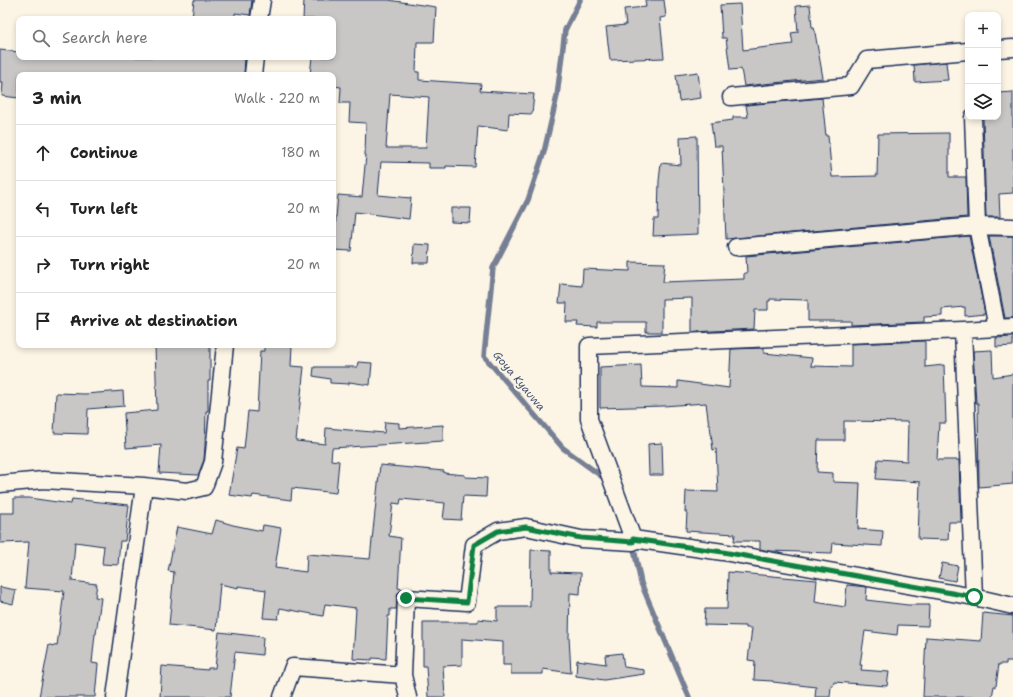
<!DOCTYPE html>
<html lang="en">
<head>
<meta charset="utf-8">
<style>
  :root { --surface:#fff; --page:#f2f2f2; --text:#222; --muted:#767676; --line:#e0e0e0 }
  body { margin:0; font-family:"Shantell Sans",sans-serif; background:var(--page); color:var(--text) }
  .controls { position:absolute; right:12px; top:12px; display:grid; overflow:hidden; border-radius:8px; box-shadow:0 2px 6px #0003 }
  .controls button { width:36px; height:36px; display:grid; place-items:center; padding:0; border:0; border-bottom:1px solid var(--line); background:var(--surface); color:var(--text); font:20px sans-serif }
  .stop { position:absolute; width:12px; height:12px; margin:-9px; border:3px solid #0b8043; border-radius:50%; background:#fff }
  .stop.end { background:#0b8043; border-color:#fff; box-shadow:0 1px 4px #0008 }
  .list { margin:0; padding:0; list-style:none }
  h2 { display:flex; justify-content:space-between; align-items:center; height:52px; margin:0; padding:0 16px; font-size:17px }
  h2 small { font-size:13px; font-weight:400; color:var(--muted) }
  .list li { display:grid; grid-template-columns:26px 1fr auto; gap:12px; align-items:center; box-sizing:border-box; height:56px; padding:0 16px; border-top:1px solid var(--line) }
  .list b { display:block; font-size:15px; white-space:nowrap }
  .list em { font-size:13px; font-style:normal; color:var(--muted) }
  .icon { flex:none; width:22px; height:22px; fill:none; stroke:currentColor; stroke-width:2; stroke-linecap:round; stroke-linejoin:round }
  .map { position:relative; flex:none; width:1013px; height:697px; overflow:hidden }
  .search { position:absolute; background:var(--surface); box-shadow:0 2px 6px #0003; left:16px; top:16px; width:320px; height:44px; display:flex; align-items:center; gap:10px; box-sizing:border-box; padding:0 14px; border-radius:8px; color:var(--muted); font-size:15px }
  .panel { position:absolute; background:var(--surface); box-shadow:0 2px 6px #0003; left:16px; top:72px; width:320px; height:276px; border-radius:8px }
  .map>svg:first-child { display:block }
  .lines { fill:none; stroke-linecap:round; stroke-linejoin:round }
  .stream { stroke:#767f94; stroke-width:5.5 }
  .building { fill:#c8c7c6; stroke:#1b2f5e; fill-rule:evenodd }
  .street-casing { stroke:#1b2f5e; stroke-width:19 }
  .street { stroke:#fcf5e5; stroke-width:16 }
  .route { stroke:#0b8043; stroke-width:5 }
  .labels { text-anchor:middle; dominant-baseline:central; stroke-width:4; stroke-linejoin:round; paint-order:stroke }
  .water-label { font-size:11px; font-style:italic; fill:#485779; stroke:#fcf5e5 }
</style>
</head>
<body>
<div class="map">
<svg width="1013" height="697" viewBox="0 0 1013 697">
  <rect width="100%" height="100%" fill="#fcf5e5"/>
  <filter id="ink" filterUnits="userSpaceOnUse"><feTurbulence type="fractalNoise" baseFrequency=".025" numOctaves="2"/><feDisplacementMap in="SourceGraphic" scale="8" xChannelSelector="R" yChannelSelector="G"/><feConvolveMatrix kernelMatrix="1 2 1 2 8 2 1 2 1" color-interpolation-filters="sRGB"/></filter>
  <g filter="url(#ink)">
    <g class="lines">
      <path class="stream" d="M 580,0 L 565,30 L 557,96 L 544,152 L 528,200 L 493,268 L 484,356 L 563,448 L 608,481
        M 633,544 L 641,583 L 689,697"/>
    </g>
    <path class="building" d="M 194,0 L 252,0 L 250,15 L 235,13 L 235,19 L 192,19 Z
      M 304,0 L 388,0 L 436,7 L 434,42 L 417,42 L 416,72 L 419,72 L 419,80 L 481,84 L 480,91 L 534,94 L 532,114 L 509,113 L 508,130 L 478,126 L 475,167 L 446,166 L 446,168 L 429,168 L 429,163 L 381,162 L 378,195 L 411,198 L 409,219 L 355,212 L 351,251 L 333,250 L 338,195 L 362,197 L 366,155 L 365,155 L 366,123 L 349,122 L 350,103 L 340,103 L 341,87 L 333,86 L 333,75 L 310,75 L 312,57 L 333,57 L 333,19 L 303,19 ZM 390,94 L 429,97 L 426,148 L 386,148 Z
      M 645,0 L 664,0 L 666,17 L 660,18 L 664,58 L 610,60 L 606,27 L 626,25 L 624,9 L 646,7 Z
      M 740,4 L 743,50 L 793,44 L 791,33 L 798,32 L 796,6 L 810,5 L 812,27 L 814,27 L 823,78 L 744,86 L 741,69 L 730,70 L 726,38 L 722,38 L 720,5 Z
      M 0,50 L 19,52 L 19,57 L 245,57 L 244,75 L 19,75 L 19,98 L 2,96 L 3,82 L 0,82 Z
      M 946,62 L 948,80 L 915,82 L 914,65 Z
      M 698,72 L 701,98 L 679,101 L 676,75 Z
      M 1013,92 L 1013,193 L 999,194 L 1000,217 L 986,217 L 983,117 L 998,117 L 998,93 Z
      M 822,98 L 826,136 L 828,136 L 832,177 L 877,176 L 878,134 L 949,133 L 949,177 L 966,177 L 967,217 L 726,239 L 722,146 L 714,146 L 711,123 L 733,120 L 733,117 L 748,117 L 746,105 Z
      M 697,136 L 698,234 L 653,236 L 654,219 L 658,219 L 659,181 L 661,163 L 681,165 L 680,137 Z
      M 451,208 L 471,208 L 470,223 L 451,222 Z
      M 969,236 L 985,314 L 965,316 L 965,307 L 942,309 L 942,316 L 924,317 L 924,322 L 851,325 L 851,321 L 808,321 L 808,300 L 770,299 L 770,301 L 768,301 L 768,310 L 755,310 L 754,329 L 692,332 L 692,298 L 662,299 L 662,332 L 646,332 L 646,322 L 597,322 L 597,327 L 577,326 L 578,322 L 566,322 L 567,303 L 559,303 L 561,284 L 582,286 L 583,269 L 630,271 L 630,262 L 665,263 L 663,282 L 744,279 L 744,273 L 747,273 L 746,256 Z
      M 989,236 L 1013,236 L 1013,318 L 1005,318 Z
      M 414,244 L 430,245 L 429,263 L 413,263 Z
      M 1013,337 L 1013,346 L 996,347 L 996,338 Z
      M 925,341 L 925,367 L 944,365 L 946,423 L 939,423 L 937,460 L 959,460 L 961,522 L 949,522 L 948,540 L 918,539 L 920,482 L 876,479 L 878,459 L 907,461 L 908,422 L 844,421 L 844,440 L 818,440 L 817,472 L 833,473 L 833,482 L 860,483 L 858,529 L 883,531 L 882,546 L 833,543 L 832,553 L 769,551 L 760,549 L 760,541 L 734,541 L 735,534 L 686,531 L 687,512 L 685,512 L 686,491 L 718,492 L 716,449 L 713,450 L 710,425 L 709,426 L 706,403 L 663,406 L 600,408 L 600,367 L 641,365 L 642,387 L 678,388 L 678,381 L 729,388 L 731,349 L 764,348 L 764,353 L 812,358 L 811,366 L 851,367 L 851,344 Z
      M 155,345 L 210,345 L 210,381 L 208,381 L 208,411 L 206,411 L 205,446 L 204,460 L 198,475 L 159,473 L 161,445 L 126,448 L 124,413 L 157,410 Z
      M 264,345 L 292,345 L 291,366 L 304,367 L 296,441 L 325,444 L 326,428 L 384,433 L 385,422 L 399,423 L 399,428 L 443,425 L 443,441 L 332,448 L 331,460 L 339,461 L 336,493 L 292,488 L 291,500 L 253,495 L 252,498 L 229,495 L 237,448 L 244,449 L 248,411 L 257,412 L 260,351 L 264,351 Z
      M 992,350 L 993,377 L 1013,374 L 1013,484 L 979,487 L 978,403 L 976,403 L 973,351 Z
      M 358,362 L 372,363 L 370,385 L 349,382 L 349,384 L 330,383 L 330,379 L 313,376 L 314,367 L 357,367 Z
      M 123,391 L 124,406 L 88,409 L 87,434 L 54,433 L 56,393 L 85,394 Z
      M 662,443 L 663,475 L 649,475 L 648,444 Z
      M 380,465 L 444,471 L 444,473 L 465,475 L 465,477 L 487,478 L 486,497 L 463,496 L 461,520 L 443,519 L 445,503 L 401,499 L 400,504 L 393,503 L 389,536 L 401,538 L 398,588 L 403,589 L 398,593 L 396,609 L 390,609 L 390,616 L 388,616 L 386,659 L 372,658 L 372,660 L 353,659 L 356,608 L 325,604 L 323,616 L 280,608 L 278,619 L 263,618 L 266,590 L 238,586 L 238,588 L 220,584 L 216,630 L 169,625 L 174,572 L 168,571 L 177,527 L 212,534 L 216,520 L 233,525 L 262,531 L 263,525 L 281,528 L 275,568 L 306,572 L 307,554 L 370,559 Z
      M 14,498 L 29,498 L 71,504 L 72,499 L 129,505 L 125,541 L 120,541 L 118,565 L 102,564 L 104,546 L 75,542 L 72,581 L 97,584 L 95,597 L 101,598 L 96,634 L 95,634 L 92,663 L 98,664 L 95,697 L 39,697 L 49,645 L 57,646 L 64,591 L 25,588 L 29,542 L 0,543 L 0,513 L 14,513 Z
      M 531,550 L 551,551 L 551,572 L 581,573 L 580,594 L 570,593 L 569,637 L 571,673 L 543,669 L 543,674 L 511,674 L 511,665 L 503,665 L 503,642 L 462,639 L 462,665 L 443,666 L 445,697 L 428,697 L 426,666 L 423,666 L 423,622 L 478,622 L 478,619 L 497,621 L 497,607 L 530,607 Z
      M 942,563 L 958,566 L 955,581 L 939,578 Z
      M 728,572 L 817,580 L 815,602 L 845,607 L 847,585 L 867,587 L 866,600 L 908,605 L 929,605 L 928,626 L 898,625 L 897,635 L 865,631 L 860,665 L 862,665 L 861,670 L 889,672 L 887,686 L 834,682 L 833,686 L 831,686 L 830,697 L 815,697 L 816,687 L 773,682 L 773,681 L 754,680 L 755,661 L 748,660 L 752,628 L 746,628 L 746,626 L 704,625 L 705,609 L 727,609 Z
      M 0,587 L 16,590 L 13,604 L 0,601 Z
      M 983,613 L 1013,616 L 1013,661 L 1006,661 L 1006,664 L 999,664 L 996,686 L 994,686 L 992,697 L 923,697 L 926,637 L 981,641 Z
      M 219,632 L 263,637 L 262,655 L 235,652 L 230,697 L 160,697 L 162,666 L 208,670 L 208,668 L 215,668 Z
      M 622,653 L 624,667 L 644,670 L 644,674 L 604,680 L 576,676 L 577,660 L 606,664 L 605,655 Z"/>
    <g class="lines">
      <defs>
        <path id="street" d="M 259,19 L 262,0
          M 998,49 L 1013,48
          M 253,75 L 255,57
          M 731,97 L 851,86 L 867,60 L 968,51
          M 973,117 L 977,226 L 997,328
          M 736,247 L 977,226 L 1013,227
          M 963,330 L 974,597
          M 0,484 L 43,480 L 144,486 L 187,491 L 204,487 L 213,462 L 225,345
          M 633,539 L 589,419 L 589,346 L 963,330 L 1013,327
          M 403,675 L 408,697
          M 115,697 L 144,486
          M 282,697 L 293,667 L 403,675 L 406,598 L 467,602 L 474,545 L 498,531 L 526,527 L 581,539 L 633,542 L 633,539 L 723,552 L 974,597 L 1013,606"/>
      </defs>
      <use href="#street" class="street-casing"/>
      <use href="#street" class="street"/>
    </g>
  </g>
  <g class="lines" filter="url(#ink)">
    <path class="route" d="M 406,598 L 467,602 L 474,545 L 498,531 L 526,527 L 581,538 L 633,542 L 633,539 L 723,552 L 974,597"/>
  </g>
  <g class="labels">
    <g class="water-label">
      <text transform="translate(519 381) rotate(50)">Goya Kyauwa</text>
    </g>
  </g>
</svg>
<div class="controls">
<button>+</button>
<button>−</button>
<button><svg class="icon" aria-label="layers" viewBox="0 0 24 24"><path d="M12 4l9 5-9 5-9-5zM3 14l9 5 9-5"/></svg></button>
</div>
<div class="stop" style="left:974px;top:597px"></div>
<div class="stop end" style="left:406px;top:598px"></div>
<div class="search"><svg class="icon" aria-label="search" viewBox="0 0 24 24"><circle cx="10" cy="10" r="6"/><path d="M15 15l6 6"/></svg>Search here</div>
<section class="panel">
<h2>3 min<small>Walk · 220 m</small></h2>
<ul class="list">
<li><svg class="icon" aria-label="ahead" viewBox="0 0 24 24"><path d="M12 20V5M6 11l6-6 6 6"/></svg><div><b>Continue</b></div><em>180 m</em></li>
<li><svg class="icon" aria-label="left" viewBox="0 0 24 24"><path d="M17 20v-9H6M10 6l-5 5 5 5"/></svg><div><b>Turn left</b></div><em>20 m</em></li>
<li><svg class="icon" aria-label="right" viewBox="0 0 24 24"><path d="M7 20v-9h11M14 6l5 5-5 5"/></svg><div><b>Turn right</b></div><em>20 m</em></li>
<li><svg class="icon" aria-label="arrive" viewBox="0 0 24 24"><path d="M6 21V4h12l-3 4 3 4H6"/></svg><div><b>Arrive at destination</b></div></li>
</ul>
</section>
</div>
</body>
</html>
